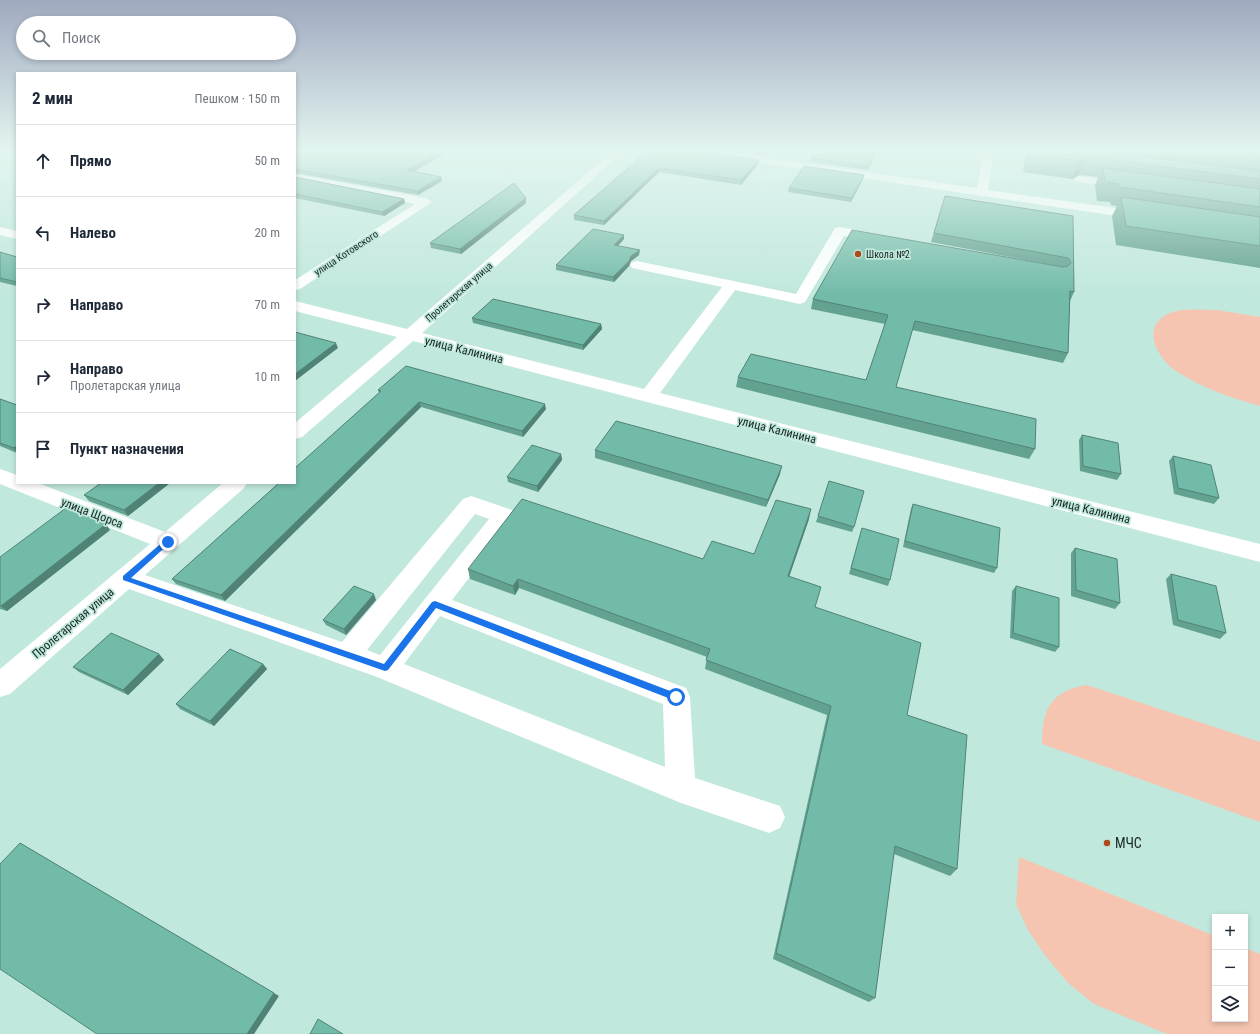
<!DOCTYPE html>
<html lang="ru">
<head>
<meta charset="utf-8">
<style>
  :root { --surface:#fff; --page:#f2f2f3; --text:#1f2937; --muted:#747a83; --line:#e0e1e3 }
  body { margin:0; font-family:"Roboto Condensed",sans-serif; background:var(--page); color:var(--text) }
  .controls { position:absolute; right:12px; bottom:12px; display:grid; overflow:hidden; border-radius:0px; box-shadow:0 2px 6px #0003 }
  .controls button { width:36px; height:36px; display:grid; place-items:center; padding:0; border:0; border-bottom:1px solid var(--line); background:var(--surface); color:var(--text); font:20px sans-serif }
  .stop { position:absolute; width:12px; height:12px; margin:-9px; border:3px solid #1a73e8; border-radius:50%; background:#fff }
  .stop.end { background:#1a73e8; border-color:#fff; box-shadow:0 1px 4px #0008 }
  .list { margin:0; padding:0; list-style:none }
  h2 { display:flex; justify-content:space-between; align-items:center; height:52px; margin:0; padding:0 16px; font-size:17px }
  h2 small { font-size:13px; font-weight:400; color:var(--muted) }
  .list li { display:grid; grid-template-columns:26px 1fr auto; gap:12px; align-items:center; box-sizing:border-box; height:72px; padding:0 16px; border-top:1px solid var(--line) }
  .list b { display:block; font-size:15px; white-space:nowrap }
  .list p { margin:0; font-size:13px; white-space:nowrap; color:var(--muted) }
  .list em { font-size:13px; font-style:normal; color:var(--muted) }
  .icon { flex:none; width:22px; height:22px; fill:none; stroke:currentColor; stroke-width:2; stroke-linecap:round; stroke-linejoin:round }
  .map { position:relative; flex:none; width:1260px; height:1034px; overflow:hidden }
  .search { position:absolute; background:var(--surface); box-shadow:0 2px 6px #0003; left:16px; top:16px; width:280px; height:44px; display:flex; align-items:center; gap:10px; box-sizing:border-box; padding:0 14px; border-radius:22px; color:var(--muted); font-size:15px }
  .panel { position:absolute; background:var(--surface); box-shadow:0 2px 6px #0003; left:16px; top:72px; width:280px; height:412px; border-radius:0px }
  .map>svg:first-child { display:block }
  .green { fill:#f5c5b1 }
  .lines { fill:none; stroke-linecap:round; stroke-linejoin:round }
  .minor { fill:#fff; fill-rule:evenodd }
  .wall { fill:#63a191 }
  .shaded-wall { fill:#508376 }
  .building { fill:#73bba9; stroke:#508376 }
  .route { fill:#1a73e8 }
  .poi-dot { fill:#af4b1a; stroke:#c1e8dd; stroke-width:1.5 }
  .labels { text-anchor:middle; dominant-baseline:central; stroke-width:3.5; stroke-linejoin:round; paint-order:stroke }
  .far-street-label { font-size:10px; fill:#152521; stroke:#c1e8dd }
  .far-poi-label { font-size:10px; fill:#152521; stroke:#c1e8dd; text-anchor:start }
  .street-label { font-size:12px; fill:#152521; stroke:#c1e8dd }
  .near-poi-label { font-size:14px; fill:#152521; stroke:#c1e8dd; text-anchor:start }
</style>
</head>
<body>
<div class="map">
<svg width="1260" height="1034" viewBox="0 0 1260 1034">
  <rect width="100%" height="100%" fill="#c1e8dd"/>
  <path class="green" d="M 1217,310 L 1260,317 L 1260,406 C 1231,398 1202,388 1176,371 C 1158,359 1141,329 1166,315 C 1180,307 1202,310 1217,310 Z
    M 1087,685 L 1260,742 L 1260,822 L 1042,744 C 1042,710 1050,691 1087,685 Z
    M 1019,857 L 1215,936 L 1215,1019 L 1245,1019 L 1245,948 L 1260,954 L 1260,1034 L 1167,1034 L 1094,1004 L 1068,983 L 1044,954 L 1028,930 L 1016,904 Z"/>
  <g class="lines">
    <path class="minor" d="M 615,149 L 626,149 L 422,333 L 644,389 L 722,287 L 632,268 L 630,265 L 632,262 L 637,261 L 796,294 L 835,228 L 840,227 L 886,236 L 888,239 L 886,242 L 881,243 L 844,236 L 805,302 L 800,304 L 735,290 L 660,393 L 1260,544 L 1260,562 L 413,341 L 302,437 L 295,439 L 295,423 L 397,337 L 295,311 L 295,301 L 407,329 Z
      M 682,149 L 708,149 L 977,188 L 983,153 L 978,149 L 993,149 L 994,151 L 988,190 L 1144,212 L 1150,216 L 1144,220 L 687,152 Z
      M 295,174 L 426,198 L 432,202 L 300,289 L 295,290 L 295,280 L 415,204 L 295,180 Z
      M 1079,176 L 1126,182 L 1132,186 L 1126,190 L 1075,181 L 1073,179 Z
      M 0,227 L 17,231 L 17,239 L 0,235 Z
      M 0,469 L 17,475 L 17,483 L 38,483 L 165,532 L 223,483 L 247,483 L 244,488 L 145,575 L 342,642 L 463,499 L 471,496 L 512,510 L 515,516 L 512,522 L 452,600 L 686,688 L 690,697 L 695,778 L 780,806 L 785,817 L 780,828 L 769,833 L 681,803 L 377,677 L 129,589 L 10,694 L 0,697 L 0,669 L 150,544 L 0,484 ZM 475,514 L 489,519 L 380,655 L 367,650 ZM 440,616 L 663,704 L 665,767 L 404,664 Z"/>
  </g>
  <path class="wall" d="M 295,149 L 453,149 L 414,171 L 441,177 L 442,181 L 418,195 L 295,173 Z
    M 650,149 L 758,164 L 741,185 L 659,172 L 604,225 L 574,220 L 574,215 Z
    M 719,149 L 771,149 L 765,155 Z
    M 1010,149 L 1260,149 L 1260,268 L 1116,245 L 1112,216 L 1117,206 L 1111,205 L 1110,202 L 1097,201 L 1095,185 L 1098,177 L 1079,175 L 1072,179 L 1023,172 L 1026,151 Z
    M 811,158 L 874,158 L 868,170 L 810,162 Z
    M 864,175 L 863,179 L 851,202 L 788,192 L 789,188 Z
    M 295,177 L 404,199 L 405,203 L 384,216 L 295,198 Z
    M 945,196 L 1073,216 L 1074,292 L 1070,301 L 1068,353 L 1063,363 L 912,330 L 896,387 L 1035,449 L 1029,459 L 736,387 L 738,377 L 866,380 L 885,324 L 811,309 L 813,299 L 1064,267 L 1063,267 L 931,242 Z
    M 526,203 L 461,254 L 431,248 L 430,243 Z
    M 624,239 L 618,246 L 639,255 L 631,261 L 629,266 L 614,282 L 556,270 L 556,265 Z
    M 0,252 L 17,257 L 17,286 L 0,282 Z
    M 472,318 L 601,324 L 602,329 L 583,350 L 473,323 Z
    M 378,390 L 546,409 L 523,437 L 421,407 L 225,601 L 176,584 L 172,579 L 379,393 Z
    M 0,399 L 17,405 L 17,453 L 0,446 Z
    M 1082,435 L 1121,474 L 1117,480 L 1080,471 L 1079,440 Z
    M 595,450 L 780,474 L 766,507 L 595,458 Z
    M 561,454 L 562,460 L 538,492 L 508,482 L 507,477 Z
    M 1173,456 L 1219,498 L 1214,504 L 1174,494 L 1169,461 Z
    M 170,483 L 128,516 L 89,501 L 84,495 Z
    M 913,504 L 997,568 L 994,573 L 903,547 L 911,509 Z
    M 818,516 L 854,527 L 852,532 L 816,522 Z
    M 809,519 L 789,576 L 907,715 L 957,869 L 950,876 L 894,854 L 875,998 L 869,1002 L 773,959 L 827,715 L 705,669 L 707,657 L 519,588 L 515,595 L 470,579 L 468,569 L 703,559 L 754,554 Z
    M 862,528 L 890,580 L 888,586 L 849,574 Z
    M 110,530 L 7,611 L 0,609 L 0,557 Z
    M 1075,548 L 1120,603 L 1115,609 L 1071,596 L 1071,553 Z
    M 1171,574 L 1226,633 L 1220,639 L 1173,625 L 1166,579 Z
    M 1016,586 L 1059,647 L 1055,652 L 1010,638 L 1012,591 Z
    M 376,600 L 346,635 L 326,625 L 323,620 Z
    M 159,654 L 164,660 L 128,695 L 79,672 L 73,667 Z
    M 263,664 L 267,669 L 214,726 L 180,709 L 176,704 Z"/>
  <path class="shaded-wall" d="M 445,149 L 453,149 L 408,175 L 407,170 Z
    M 768,149 L 771,149 L 765,155 L 766,151 Z
    M 876,153 L 874,158 L 868,170 L 869,166 Z
    M 1087,157 L 1079,175 L 1072,179 L 1079,161 Z
    M 759,160 L 758,164 L 741,185 L 741,180 Z
    M 659,168 L 659,172 L 604,225 L 604,221 Z
    M 864,175 L 863,179 L 851,202 L 852,198 Z
    M 441,177 L 442,181 L 418,195 L 417,191 Z
    M 526,198 L 526,203 L 461,254 L 460,249 Z
    M 404,199 L 405,203 L 384,216 L 382,212 Z
    M 624,235 L 624,239 L 614,250 L 614,245 Z
    M 640,250 L 639,255 L 631,261 L 629,266 L 614,282 L 613,277 L 631,256 Z
    M 601,324 L 602,329 L 583,350 L 583,345 Z
    M 336,343 L 338,348 L 295,381 L 295,374 Z
    M 419,402 L 421,407 L 225,601 L 221,595 Z
    M 545,404 L 546,409 L 523,437 L 522,431 Z
    M 17,446 L 17,452 L 14,448 Z
    M 561,454 L 562,460 L 538,492 L 537,486 Z
    M 782,466 L 780,474 L 766,507 L 768,500 Z
    M 159,483 L 170,483 L 128,516 L 124,510 Z
    M 811,509 L 809,519 L 786,586 L 788,576 Z
    M 106,524 L 110,530 L 7,611 L 1,606 Z
    M 518,579 L 519,588 L 515,595 L 513,586 Z
    M 374,594 L 376,600 L 346,635 L 344,629 Z
    M 159,654 L 164,660 L 128,695 L 123,690 Z
    M 263,664 L 267,669 L 214,726 L 210,721 Z
    M 20,843 L 279,996 L 254,1034 L 247,1034 Z"/>
  <path class="building" d="M 295,149 L 445,149 L 407,170 L 441,177 L 417,191 L 295,169 Z
    M 650,149 L 686,149 L 759,160 L 741,180 L 659,168 L 604,221 L 574,215 Z
    M 749,149 L 768,149 L 766,151 Z
    M 817,149 L 842,149 L 876,153 L 869,166 L 811,158 Z
    M 1030,149 L 1085,149 L 1260,171 L 1260,179 L 1087,157 L 1079,161 L 1030,154 Z
    M 1157,149 L 1260,149 L 1260,161 Z
    M 804,166 L 864,175 L 852,198 L 789,188 Z
    M 1103,168 L 1260,189 L 1260,207 L 1119,187 L 1119,184 L 1105,182 Z
    M 295,177 L 404,199 L 382,212 L 295,194 Z
    M 514,183 L 526,198 L 460,249 L 430,243 Z
    M 945,196 L 1073,216 L 1074,292 L 1070,291 L 1068,353 L 915,321 L 896,387 L 1036,419 L 1035,449 L 738,377 L 751,354 L 866,380 L 888,315 L 813,299 L 852,230 L 1063,267 L 1068,266 L 1071,263 L 1068,258 L 934,233 Z
    M 1121,197 L 1260,217 L 1260,246 L 1126,226 Z
    M 593,229 L 624,235 L 614,245 L 640,250 L 631,256 L 629,261 L 613,277 L 556,265 Z
    M 0,252 L 17,257 L 17,282 L 0,278 Z
    M 493,299 L 601,324 L 583,345 L 472,318 Z
    M 295,332 L 336,343 L 295,374 Z
    M 406,366 L 545,404 L 522,431 L 419,402 L 221,595 L 172,579 L 279,483 L 295,483 L 295,468 L 381,391 L 378,390 Z
    M 0,399 L 17,405 L 17,446 L 14,448 L 0,443 Z
    M 616,421 L 782,466 L 768,500 L 595,450 Z
    M 1082,435 L 1118,443 L 1121,474 L 1083,466 Z
    M 532,445 L 561,454 L 537,486 L 507,477 Z
    M 1173,456 L 1211,465 L 1219,498 L 1178,488 Z
    M 829,481 L 864,491 L 854,527 L 818,516 Z
    M 101,483 L 159,483 L 124,510 L 84,495 Z
    M 522,499 L 703,559 L 712,541 L 754,554 L 776,500 L 811,509 L 788,576 L 821,587 L 815,607 L 921,643 L 907,715 L 967,735 L 957,869 L 895,846 L 875,998 L 776,953 L 831,706 L 706,660 L 710,649 L 518,579 L 513,586 L 468,569 Z
    M 913,504 L 1000,528 L 997,568 L 905,541 Z
    M 66,508 L 106,524 L 1,606 L 0,606 L 0,557 Z
    M 862,528 L 899,539 L 890,580 L 851,568 Z
    M 1075,548 L 1117,559 L 1120,603 L 1076,590 Z
    M 1171,574 L 1216,586 L 1226,633 L 1178,620 Z
    M 354,586 L 374,594 L 344,629 L 323,620 Z
    M 1016,586 L 1059,598 L 1059,647 L 1013,633 Z
    M 111,633 L 159,654 L 123,690 L 73,667 Z
    M 230,649 L 263,664 L 210,721 L 176,704 Z
    M 20,843 L 274,993 L 247,1034 L 97,1034 L 0,969 L 0,864 Z
    M 318,1019 L 343,1034 L 310,1034 Z"/>
  <linearGradient id="sky" x2="0" y2="1"><stop stop-color="#9fa9bf"/><stop offset="0.51" stop-color="#e3f5f0"/><stop offset="1" stop-color="#e3f5f0" stop-opacity="0"/></linearGradient>
  <rect width="1260" height="294" fill="url(#sky)"/>
  <path class="route" d="M 165,540 L 168,540 L 171,542 L 131,578 L 384,664 L 432,602 L 435,601 L 678,694 L 680,697 L 676,701 L 436,608 L 388,670 L 385,671 L 123,580 L 123,576 Z"/>
  <g class="poi-dot">
    <circle cx="858" cy="254" r="4"/>
    <circle cx="1107" cy="843" r="4"/>
  </g>
  <g class="labels">
    <g class="far-street-label">
      <text transform="translate(346 253) rotate(-33)">улица Котовского</text>
      <text transform="translate(459 292) rotate(-41)">Пролетарская улица</text>
    </g>
    <g class="far-poi-label">
      <text x="866" y="254">Школа №2</text>
    </g>
    <g class="street-label">
      <text transform="translate(464 350) rotate(14)">улица Калинина</text>
      <text transform="translate(777 430) rotate(14)">улица Калинина</text>
      <text transform="translate(1091 510) rotate(14)">улица Калинина</text>
      <text transform="translate(92 513) rotate(21)">улица Щорса</text>
      <text transform="translate(73 623) rotate(-40)">Пролетарская улица</text>
    </g>
    <g class="near-poi-label">
      <text x="1115" y="843">МЧС</text>
    </g>
  </g>
</svg>
<div class="controls">
<button>+</button>
<button>−</button>
<button><svg class="icon" aria-label="layers" viewBox="0 0 24 24"><path d="M12 4l9 5-9 5-9-5zM3 14l9 5 9-5"/></svg></button>
</div>
<div class="stop" style="left:676px;top:697px"></div>
<div class="stop end" style="left:168px;top:542px"></div>
<div class="search"><svg class="icon" aria-label="search" viewBox="0 0 24 24"><circle cx="10" cy="10" r="6"/><path d="M15 15l6 6"/></svg>Поиск</div>
<section class="panel">
<h2>2 мин<small>Пешком · 150 m</small></h2>
<ul class="list">
<li><svg class="icon" aria-label="ahead" viewBox="0 0 24 24"><path d="M12 20V5M6 11l6-6 6 6"/></svg><div><b>Прямо</b></div><em>50 m</em></li>
<li><svg class="icon" aria-label="left" viewBox="0 0 24 24"><path d="M17 20v-9H6M10 6l-5 5 5 5"/></svg><div><b>Налево</b></div><em>20 m</em></li>
<li><svg class="icon" aria-label="right" viewBox="0 0 24 24"><path d="M7 20v-9h11M14 6l5 5-5 5"/></svg><div><b>Направо</b></div><em>70 m</em></li>
<li><svg class="icon" aria-label="right" viewBox="0 0 24 24"><path d="M7 20v-9h11M14 6l5 5-5 5"/></svg><div><b>Направо</b><p>Пролетарская улица</p></div><em>10 m</em></li>
<li><svg class="icon" aria-label="arrive" viewBox="0 0 24 24"><path d="M6 21V4h12l-3 4 3 4H6"/></svg><div><b>Пункт назначения</b></div></li>
</ul>
</section>
</div>
</body>
</html>
